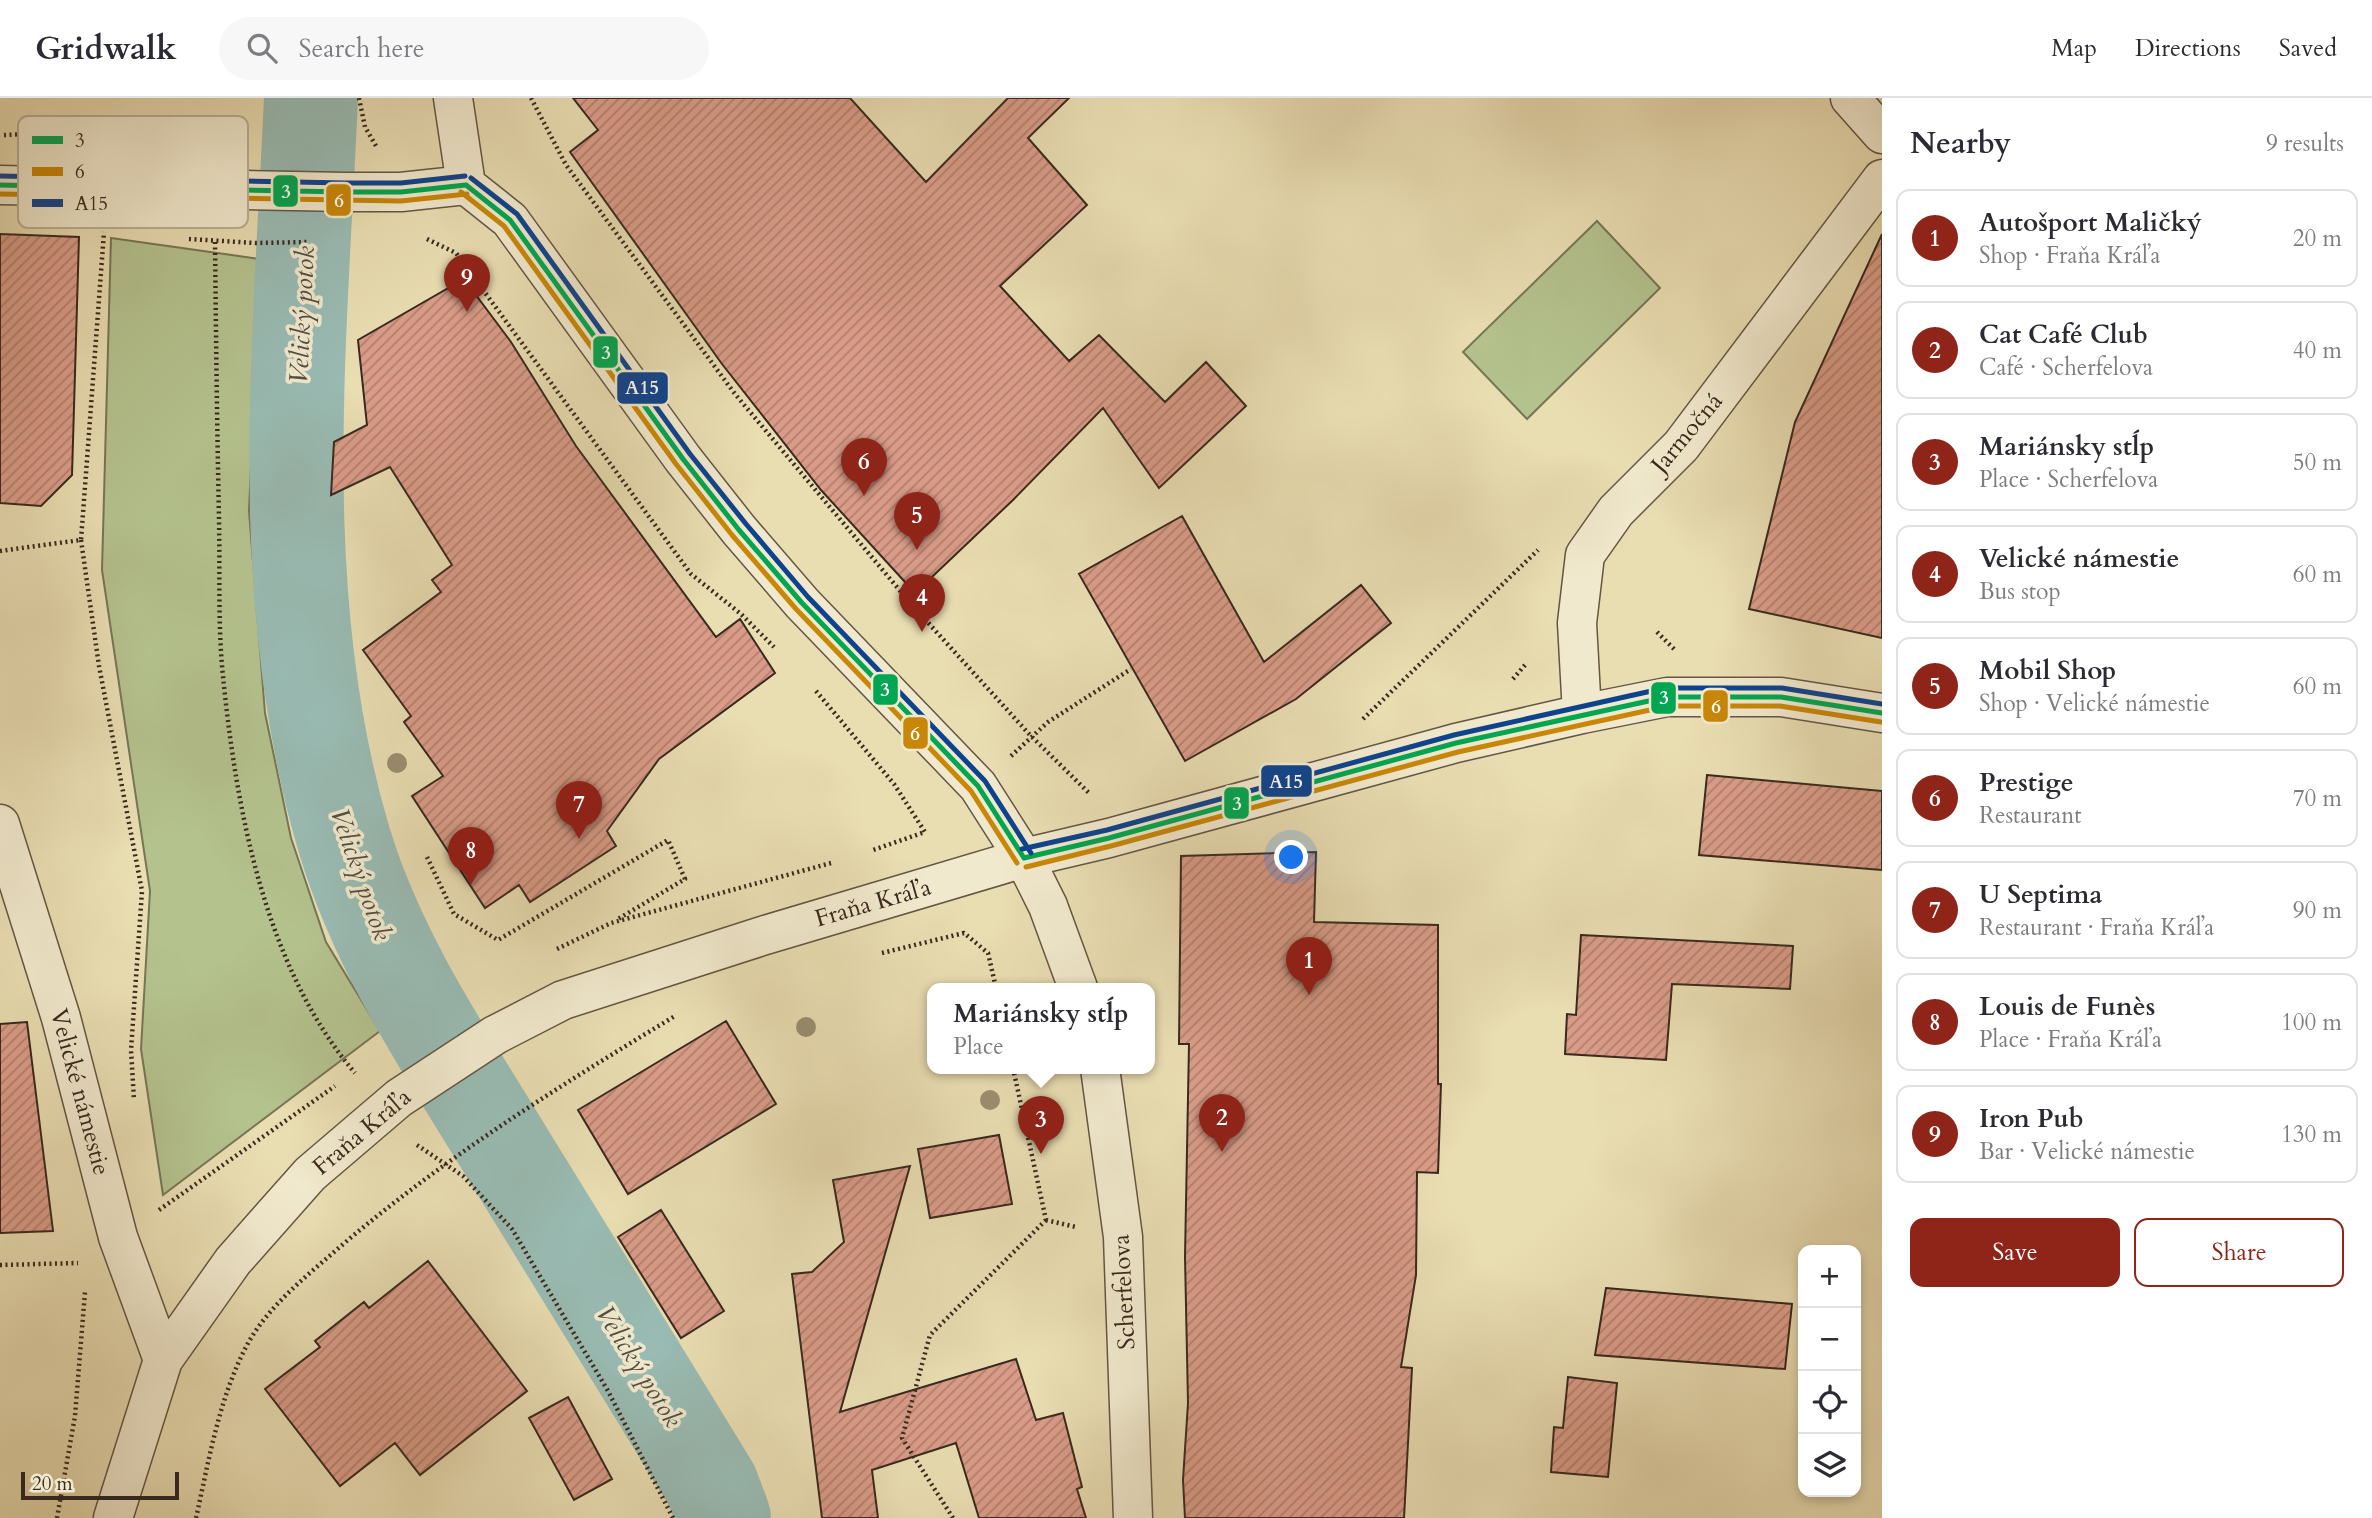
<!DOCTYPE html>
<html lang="en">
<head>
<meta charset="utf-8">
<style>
  :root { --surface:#fff; --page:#f7f7f7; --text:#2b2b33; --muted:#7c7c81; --line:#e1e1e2; --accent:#8f2418 }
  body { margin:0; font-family:Cardo,serif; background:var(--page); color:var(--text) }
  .controls { position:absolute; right:21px; bottom:21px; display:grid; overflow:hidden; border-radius:14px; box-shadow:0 4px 10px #0003 }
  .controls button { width:63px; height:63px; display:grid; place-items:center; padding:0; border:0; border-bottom:2px solid var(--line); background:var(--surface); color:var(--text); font:35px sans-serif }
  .scale { position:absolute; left:21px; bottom:18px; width:158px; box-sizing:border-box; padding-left:7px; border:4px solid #39291e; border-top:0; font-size:19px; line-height:24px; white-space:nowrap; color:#39291e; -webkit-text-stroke:5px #f1e9cd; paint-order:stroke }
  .you { position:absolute; left:1292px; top:760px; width:24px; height:24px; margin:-18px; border:5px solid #fff; border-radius:50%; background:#1a73e8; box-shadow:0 0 0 10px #1a73e833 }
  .badge { display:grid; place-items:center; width:46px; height:46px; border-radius:50%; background:var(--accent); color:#fff; font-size:23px; font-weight:700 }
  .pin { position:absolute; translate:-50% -58px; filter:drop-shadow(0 2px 4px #0008) }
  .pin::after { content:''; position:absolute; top:37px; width:24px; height:21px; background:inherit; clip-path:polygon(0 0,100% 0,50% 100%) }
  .popup { position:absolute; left:927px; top:885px; width:228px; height:91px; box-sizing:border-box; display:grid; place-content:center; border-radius:14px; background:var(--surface); filter:drop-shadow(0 2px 5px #0005); font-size:23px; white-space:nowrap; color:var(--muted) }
  .popup b { font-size:26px; color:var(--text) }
  .popup::after { content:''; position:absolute; left:50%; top:100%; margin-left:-14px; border:14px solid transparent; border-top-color:var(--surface) }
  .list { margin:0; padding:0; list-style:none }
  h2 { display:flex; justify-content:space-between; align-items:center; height:91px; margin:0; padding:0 28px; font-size:30px }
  h2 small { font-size:23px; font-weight:400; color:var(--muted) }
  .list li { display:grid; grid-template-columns:46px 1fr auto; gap:21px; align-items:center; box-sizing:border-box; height:98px; margin:0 14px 14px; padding:0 14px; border:2px solid var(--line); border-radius:14px }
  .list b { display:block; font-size:26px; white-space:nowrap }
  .list p { margin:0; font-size:23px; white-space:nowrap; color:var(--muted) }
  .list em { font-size:23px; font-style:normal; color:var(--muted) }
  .actions { display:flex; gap:14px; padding:21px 28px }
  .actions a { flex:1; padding:16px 0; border:2px solid var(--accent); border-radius:14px; text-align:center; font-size:24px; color:var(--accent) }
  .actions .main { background:var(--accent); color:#fff }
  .icon { flex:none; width:38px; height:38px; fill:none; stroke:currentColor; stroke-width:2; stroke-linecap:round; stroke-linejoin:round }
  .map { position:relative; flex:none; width:1882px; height:1420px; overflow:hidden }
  header { display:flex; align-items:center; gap:42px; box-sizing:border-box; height:98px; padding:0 35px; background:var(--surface); border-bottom:2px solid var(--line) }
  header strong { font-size:33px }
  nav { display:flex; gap:38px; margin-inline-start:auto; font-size:24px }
  .search { width:490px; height:63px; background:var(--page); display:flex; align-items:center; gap:18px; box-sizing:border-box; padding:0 24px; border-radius:38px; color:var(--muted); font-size:26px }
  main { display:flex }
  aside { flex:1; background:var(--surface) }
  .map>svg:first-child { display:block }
  .park { fill:#b4c28e; stroke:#767656; stroke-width:2 }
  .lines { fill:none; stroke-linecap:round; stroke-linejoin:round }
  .river { stroke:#99bbb3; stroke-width:94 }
  .building { fill:url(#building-hatch); stroke:#39291e; stroke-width:2 }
  .minor-casing { stroke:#655643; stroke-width:41 }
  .path { stroke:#39291e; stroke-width:4.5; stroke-dasharray:2 3.5; stroke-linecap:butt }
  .minor { stroke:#f1e9cd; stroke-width:38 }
  .bus-1-casing { stroke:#f1e9cd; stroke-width:10 }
  .bus-2-casing { stroke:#f1e9cd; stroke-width:10 }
  .bus-3-casing { stroke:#f1e9cd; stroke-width:10 }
  .bus-1 { stroke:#00a651; stroke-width:5 }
  .bus-2 { stroke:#c88708; stroke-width:5 }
  .bus-3 { stroke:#0d438e; stroke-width:5 }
  .tree { fill:#998f70 }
  .labels { text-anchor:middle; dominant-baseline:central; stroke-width:7; stroke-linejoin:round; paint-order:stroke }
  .street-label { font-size:24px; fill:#39291e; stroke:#f1e9cd }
  .water-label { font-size:26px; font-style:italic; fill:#514e43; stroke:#f1e9cd }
  .key { fill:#f1e9cd; stroke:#baaf98; stroke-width:2 }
  .key-label { font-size:19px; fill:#39291e }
  .line-badge { stroke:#f1e9cd; stroke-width:2.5 }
  .badge-label { font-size:19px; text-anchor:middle; font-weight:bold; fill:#fff }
</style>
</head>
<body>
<header>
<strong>Gridwalk</strong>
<div class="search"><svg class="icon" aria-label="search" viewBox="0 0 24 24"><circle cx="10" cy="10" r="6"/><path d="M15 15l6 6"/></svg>Search here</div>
<nav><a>Map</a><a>Directions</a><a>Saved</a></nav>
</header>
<main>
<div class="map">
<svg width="1882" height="1420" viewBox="0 0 1882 1420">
  <defs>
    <pattern id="building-hatch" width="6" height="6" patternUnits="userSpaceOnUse" patternTransform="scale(1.75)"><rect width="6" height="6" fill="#da9c88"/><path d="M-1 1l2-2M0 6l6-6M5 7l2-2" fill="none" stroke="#b27f6f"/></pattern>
  </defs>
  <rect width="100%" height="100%" fill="#e9ddb2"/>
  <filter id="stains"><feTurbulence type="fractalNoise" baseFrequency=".00286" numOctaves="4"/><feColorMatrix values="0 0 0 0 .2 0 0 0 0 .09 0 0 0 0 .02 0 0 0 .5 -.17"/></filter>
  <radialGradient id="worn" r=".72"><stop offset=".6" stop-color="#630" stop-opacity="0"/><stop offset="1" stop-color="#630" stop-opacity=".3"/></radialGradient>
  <path class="park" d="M 1597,123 L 1660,190 L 1527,321 L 1463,254 Z
    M 111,140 L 260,161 L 249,413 L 265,615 L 291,740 L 326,844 L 380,933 L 163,1097 L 141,951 L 150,793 L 102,472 Z"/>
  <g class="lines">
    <path class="river" d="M 311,0 C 300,247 272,504 345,745 C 379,856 444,952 504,1050 C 573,1162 643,1275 712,1388 L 724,1420"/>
  </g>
  <path class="building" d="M 573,0 L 850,0 L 926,84 L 1008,0 L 1069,0 L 1028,40 L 1087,107 L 1000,188 L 1069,263 L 1099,237 L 1165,304 L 1206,264 L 1246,308 L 1159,390 L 1103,310 L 1013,402 L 915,495 L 821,392 L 722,266 L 570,54 L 598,32 Z
    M 0,136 L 79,139 L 72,377 L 41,408 L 0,405 Z
    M 1882,136 L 1882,540 L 1749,511 L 1795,324 Z
    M 464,181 L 511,244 L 576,348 L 716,539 L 740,521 L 775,575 L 659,661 L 607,733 L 616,748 L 530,804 L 519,787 L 485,810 L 412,698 L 443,678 L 404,624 L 411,618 L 363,552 L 441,494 L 432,482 L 452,467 L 390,369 L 331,397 L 334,344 L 367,327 L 358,242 Z
    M 1182,418 L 1264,564 L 1361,487 L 1391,525 L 1296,601 L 1185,663 L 1079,476 Z
    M 1707,677 L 1882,693 L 1882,772 L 1699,757 Z
    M 1316,754 L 1314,824 L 1438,827 L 1438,986 L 1441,986 L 1438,1075 L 1417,1074 L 1416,1177 L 1401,1269 L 1412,1270 L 1404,1420 L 1185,1420 L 1183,1382 L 1188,1305 L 1185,1159 L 1189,946 L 1179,946 L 1181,758 Z
    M 1581,837 L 1793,848 L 1790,891 L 1672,886 L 1666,962 L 1565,956 L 1567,916 L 1576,917 Z
    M 726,923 L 776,1006 L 628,1096 L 578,1012 Z
    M 27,924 L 53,1133 L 0,1135 L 0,926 Z
    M 999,1037 L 1012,1106 L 930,1120 L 918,1051 Z
    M 910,1068 L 840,1314 L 1016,1261 L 1036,1322 L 1063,1315 L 1082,1389 L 1077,1391 L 1086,1420 L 979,1420 L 956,1345 L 872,1372 L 878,1420 L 822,1420 L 792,1176 L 812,1174 L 844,1144 L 833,1082 Z
    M 661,1112 L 724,1213 L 681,1240 L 618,1139 Z
    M 428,1163 L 527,1293 L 420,1377 L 395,1345 L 340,1388 L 265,1291 L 320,1249 L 315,1243 L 364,1204 L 369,1210 Z
    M 1606,1190 L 1792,1206 L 1785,1271 L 1595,1257 Z
    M 1568,1279 L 1617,1285 L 1608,1379 L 1551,1374 L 1554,1329 L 1563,1330 Z
    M 568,1299 L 612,1381 L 574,1402 L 529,1320 Z"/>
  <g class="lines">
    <defs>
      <path id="minor" d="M 453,0 L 466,87 L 510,122 L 683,361 L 739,432 L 802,505 L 978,688 L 1024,760 L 1048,808 L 1078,890
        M 1850,0 L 1882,36
        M 0,87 L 346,94 L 401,94 L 466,87
        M 1582,616 L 1577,525 L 1585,457 L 1616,413 L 1681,348 L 1882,81
        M 0,726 L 61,920 L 118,1139 L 163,1262
        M 1100,970 L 1123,1139 L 1133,1420
        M 113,1420 L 163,1262 L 233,1163 L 310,1076 L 399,1000 L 495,937 L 563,902 L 762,838 L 1024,760 L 1109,740 L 1456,645 L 1582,616 L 1667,599 L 1781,599 L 1882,615"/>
    </defs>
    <use href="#minor" class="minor-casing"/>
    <path class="path" d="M 359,0 L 365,29 L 376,48
      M 531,0 L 566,67 L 735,296 L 912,507 L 1030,637 L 1090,696
      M 4,37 L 232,26 L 231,45
      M 189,141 L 255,145 L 309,144
      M 427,141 L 456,155 L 691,476 L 741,516 L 774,549
      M 215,144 C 216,236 217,328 219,420 C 220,469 218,519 222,568 C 235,705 263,867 355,975
      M 81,442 L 99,568 L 142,793 L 131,952 L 134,1002
      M 0,453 L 81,442 L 104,134
      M 1657,534 L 1674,551
      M 1513,581 L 1525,567
      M 816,593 L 894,686 L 925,734 L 873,752
      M 1363,621 L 1538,452
      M 1011,658 L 1048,624 L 1131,571
      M 427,759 L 454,816 L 498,842 L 668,742 L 685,781 L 618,821
      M 557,851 L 611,825 L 831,765
      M 882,855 L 964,835 L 988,855 L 996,890
      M 1013,970 L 1046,1122
      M 417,1047 L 463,1078 L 512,1131 L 608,1293 L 673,1420
      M 159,1112 L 335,988
      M 1046,1122 L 1076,1129
      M 0,1167 L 78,1165
      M 57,1420 L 75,1318 L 85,1194
      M 196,1420 C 209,1362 219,1300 247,1247 C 267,1210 303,1181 334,1154 C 439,1063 556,990 675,918
      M 953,1420 L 902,1340 L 930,1237 L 1046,1122"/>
    <use href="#minor" class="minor"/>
    <defs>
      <path id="bus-1" d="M 0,87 L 346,94 L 401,94 L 466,87
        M 466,87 L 510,122 L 683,361 L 739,432 L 802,505 L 978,688 L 1024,760
        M 1024,760 L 1109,740 L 1456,645 L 1667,599 L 1781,599 L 1882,615"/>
      <path id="bus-2" d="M 461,94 L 504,128 L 676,366 L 732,437 L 796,511 L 971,693 L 1017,765
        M 0,96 L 401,103 L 467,96
        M 1026,769 L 1111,748 L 1458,654 L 1668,608 L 1780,608 L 1881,624"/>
      <path id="bus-3" d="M 0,78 L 346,85 L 401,85 L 465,78
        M 471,80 L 517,116 L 690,356 L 746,426 L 808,499 L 985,683 L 1031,755
        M 1022,751 L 1107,732 L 1454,637 L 1665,590 L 1782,590 L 1882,606"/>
    </defs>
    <use href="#bus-1" class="bus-1-casing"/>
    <use href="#bus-2" class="bus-2-casing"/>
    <use href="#bus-3" class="bus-3-casing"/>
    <use href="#bus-1" class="bus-1"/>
    <use href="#bus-2" class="bus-2"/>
    <use href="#bus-3" class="bus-3"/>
  </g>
  <g class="tree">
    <circle cx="397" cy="665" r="10"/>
    <circle cx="806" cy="929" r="10"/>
    <circle cx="990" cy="1002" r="10"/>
  </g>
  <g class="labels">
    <g class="street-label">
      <text transform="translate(1687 335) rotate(-50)">Jarmočná</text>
      <text transform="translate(873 805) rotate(-16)">Fraňa Kráľa</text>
      <text transform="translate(80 994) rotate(75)">Velické námestie</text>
      <text transform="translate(362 1034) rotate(-40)">Fraňa Kráľa</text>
      <text transform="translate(1124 1194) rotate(-93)">Scherfelova</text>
    </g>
    <g class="water-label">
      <text transform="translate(302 217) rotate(-87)">Velický potok</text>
      <text transform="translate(361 776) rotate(71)">Velický potok</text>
      <text transform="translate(639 1268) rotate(58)">Velický potok</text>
    </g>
  </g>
  <rect x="18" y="18" width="230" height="112" rx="10" class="key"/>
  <rect x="32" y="38" width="31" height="8" fill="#00a651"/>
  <rect x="32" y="69" width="31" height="9" fill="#c88708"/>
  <rect x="32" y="101" width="31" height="8" fill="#0d438e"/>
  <g class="key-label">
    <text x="75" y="49">3</text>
    <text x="75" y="80">6</text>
    <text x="75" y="112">A15</text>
  </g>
  <g class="line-badge">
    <rect x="272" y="76" width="27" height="34" rx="7" fill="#00a651"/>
    <rect x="325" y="85" width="27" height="34" rx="7" fill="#c88708"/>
    <rect x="592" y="237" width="27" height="34" rx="7" fill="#00a651"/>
    <rect x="616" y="273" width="53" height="34" rx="7" fill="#0d438e"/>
    <rect x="872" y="575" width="27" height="33" rx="7" fill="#00a651"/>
    <rect x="1650" y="583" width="27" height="34" rx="7" fill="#00a651"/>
    <rect x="1702" y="591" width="27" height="34" rx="7" fill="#c88708"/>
    <rect x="902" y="618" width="27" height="34" rx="7" fill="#c88708"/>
    <rect x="1260" y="666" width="53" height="34" rx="7" fill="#0d438e"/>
    <rect x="1223" y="688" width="27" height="34" rx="7" fill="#00a651"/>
  </g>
  <g class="badge-label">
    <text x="286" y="100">3</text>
    <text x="339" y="109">6</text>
    <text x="606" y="261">3</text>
    <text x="642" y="296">A15</text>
    <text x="885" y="598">3</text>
    <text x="1664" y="606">3</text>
    <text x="1716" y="615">6</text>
    <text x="915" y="642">6</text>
    <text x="1286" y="690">A15</text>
    <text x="1237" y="712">3</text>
  </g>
  <rect width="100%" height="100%" filter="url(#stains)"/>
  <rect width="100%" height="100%" fill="url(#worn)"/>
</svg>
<div class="controls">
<button>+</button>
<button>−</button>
<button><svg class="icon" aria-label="locate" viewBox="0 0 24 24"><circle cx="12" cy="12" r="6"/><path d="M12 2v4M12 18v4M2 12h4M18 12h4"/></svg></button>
<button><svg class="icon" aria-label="layers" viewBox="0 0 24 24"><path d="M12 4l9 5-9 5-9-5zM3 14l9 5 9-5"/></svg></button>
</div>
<div class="scale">20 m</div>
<div class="you"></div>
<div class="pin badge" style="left:1309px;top:897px">1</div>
<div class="pin badge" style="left:1222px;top:1054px">2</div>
<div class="pin badge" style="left:1041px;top:1056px">3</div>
<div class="popup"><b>Mariánsky stĺp</b>Place</div>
<div class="pin badge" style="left:922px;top:534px">4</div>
<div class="pin badge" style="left:917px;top:452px">5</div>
<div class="pin badge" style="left:864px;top:398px">6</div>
<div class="pin badge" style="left:579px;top:741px">7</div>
<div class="pin badge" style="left:471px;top:787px">8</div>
<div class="pin badge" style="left:467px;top:214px">9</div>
</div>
<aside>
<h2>Nearby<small>9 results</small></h2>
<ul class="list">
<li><span class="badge">1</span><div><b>Autošport Maličký</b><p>Shop · Fraňa Kráľa</p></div><em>20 m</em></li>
<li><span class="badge">2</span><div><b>Cat Café Club</b><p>Café · Scherfelova</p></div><em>40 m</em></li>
<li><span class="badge">3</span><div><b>Mariánsky stĺp</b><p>Place · Scherfelova</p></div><em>50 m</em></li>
<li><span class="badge">4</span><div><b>Velické námestie</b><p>Bus stop</p></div><em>60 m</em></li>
<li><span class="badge">5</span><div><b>Mobil Shop</b><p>Shop · Velické námestie</p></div><em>60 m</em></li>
<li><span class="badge">6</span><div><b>Prestige</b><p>Restaurant</p></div><em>70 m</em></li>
<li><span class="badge">7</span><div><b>U Septima</b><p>Restaurant · Fraňa Kráľa</p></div><em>90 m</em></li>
<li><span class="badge">8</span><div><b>Louis de Funès</b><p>Place · Fraňa Kráľa</p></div><em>100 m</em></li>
<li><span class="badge">9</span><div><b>Iron Pub</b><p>Bar · Velické námestie</p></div><em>130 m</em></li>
</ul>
<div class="actions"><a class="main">Save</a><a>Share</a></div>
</aside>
</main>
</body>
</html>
